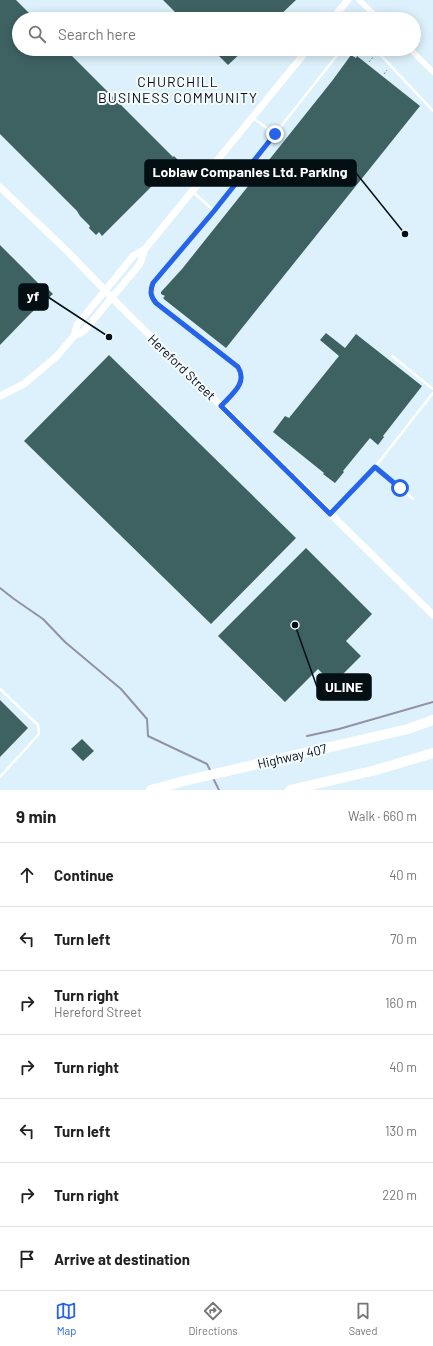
<!DOCTYPE html>
<html lang="en">
<head>
<meta charset="utf-8">
<style>
  :root { --surface:#fff; --page:#f2f2f2; --text:#222; --muted:#767676; --line:#e0e0e0; --accent:#2563eb }
  body { margin:0; font-family:Barlow,sans-serif; background:var(--page); color:var(--text) }
  .stop { position:absolute; width:12px; height:12px; margin:-9px; border:3px solid #2563eb; border-radius:50%; background:#fff }
  .stop.end { background:#2563eb; border-color:#fff; box-shadow:0 1px 4px #0008 }
  .list { margin:0; padding:0; list-style:none }
  h2 { display:flex; justify-content:space-between; align-items:center; height:52px; margin:0; padding:0 16px; font-size:17px }
  h2 small { font-size:13px; font-weight:400; color:var(--muted) }
  .list li { display:grid; grid-template-columns:26px 1fr auto; gap:12px; align-items:center; box-sizing:border-box; height:64px; padding:0 16px; border-top:1px solid var(--line) }
  .list b { display:block; font-size:15px; white-space:nowrap }
  .list p { margin:0; font-size:13px; white-space:nowrap; color:var(--muted) }
  .list em { font-size:13px; font-style:normal; color:var(--muted) }
  .icon { flex:none; width:22px; height:22px; fill:none; stroke:currentColor; stroke-width:2; stroke-linecap:round; stroke-linejoin:round }
  .map { position:relative; flex:none; width:433px; height:790px; overflow:hidden }
  .search { position:absolute; background:var(--surface); box-shadow:0 2px 10px #0003; left:12px; right:12px; top:12px; height:44px; display:flex; align-items:center; gap:10px; box-sizing:border-box; padding:0 14px; border-radius:22px; color:var(--muted); font-size:15px }
  .sheet { height:500px; background:var(--surface) }
  nav { display:flex; justify-content:space-around; align-items:center; box-sizing:border-box; height:56px; border-top:1px solid var(--line); background:var(--surface); font-size:11px; color:var(--muted) }
  nav a { display:grid; justify-items:center; gap:2px }
  nav .on { color:var(--accent) }
  .map>svg:first-child { display:block }
  .lines { fill:none; stroke-linecap:round; stroke-linejoin:round }
  .stream { stroke:#9291a8; stroke-width:2 }
  .building { fill:#3e6262 }
  .path { stroke:#718189; stroke-width:1; stroke-dasharray:2 2; stroke-linecap:butt }
  .service { stroke:#fff; stroke-width:2.5 }
  .minor { stroke:#fff; stroke-width:5.5 }
  .tertiary { stroke:#fff; stroke-width:7 }
  .motorway { stroke:#fff; stroke-width:10 }
  .route { stroke:#2563eb; stroke-width:5 }
  .labels { text-anchor:middle; dominant-baseline:central; stroke-width:4; stroke-linejoin:round; paint-order:stroke }
  .street-label { font-size:13px; fill:#040f14; stroke:#f5fbff }
  .neighbourhood-label { font-size:14px; letter-spacing:1px; fill:#040f14; stroke:#f5fbff }
  .leader { fill:none; stroke:#040f14; stroke-width:1.5 }
  .callout-dot { fill:#040f14; stroke:#f5fbff; stroke-width:1.5 }
  .callout { fill:#040f14; stroke:#040f14; stroke-width:1.5 }
  .callout-label { font-size:14px; text-anchor:middle; font-weight:bold; fill:#fff }
</style>
</head>
<body>
<div class="map">
<svg width="433" height="790" viewBox="0 0 433 790">
  <rect width="100%" height="100%" fill="#dcf1fb"/>
  <g class="lines">
    <path class="stream" d="M 0,588 L 14,599 L 43,619 L 65,642 L 121,689 L 147,719 L 148,736 L 207,764 L 211,772
      M 307,736 L 339,729 L 433,702
      M 213,778 L 219,790"/>
  </g>
  <path class="building" d="M 0,0 L 16,0 L 35,19 L 19,19 L 19,49 L 65,49 L 173,157 L 174,156 L 178,160 L 102,236 L 99,232 L 96,235 L 89,228 L 90,226 L 80,216 L 77,211 L 0,134 Z
    M 163,0 L 296,0 L 276,19 L 182,19 Z
    M 212,49 L 245,49 L 228,65 Z
    M 351,55 L 356,58 L 357,56 L 420,106 L 226,348 L 165,300 L 163,298 L 165,296 L 161,294 L 161,292 L 182,269 L 332,81 Z
    M 0,245 L 42,287 L 44,285 L 53,294 L 31,313 L 0,345 Z
    M 326,333 L 345,348 L 356,334 L 422,386 L 383,436 L 384,437 L 378,445 L 370,438 L 343,471 L 344,472 L 335,483 L 323,474 L 324,473 L 273,432 L 285,416 L 289,418 L 339,356 L 320,340 Z
    M 109,355 L 296,538 L 211,624 L 24,441 Z
    M 306,548 L 372,614 L 346,641 L 361,656 L 333,684 L 318,669 L 285,702 L 218,636 Z
    M 0,700 L 28,728 L 0,757 Z
    M 82,739 L 94,751 L 83,761 L 71,749 Z"/>
  <g class="lines">
    <path class="path" d="M 287,49 L 294,55
      M 369,62 L 375,55
      M 384,74 L 387,70"/>
    <path class="service" d="M 375,49 L 433,111
      M 253,118 L 275,134
      M 192,191 L 214,211
      M 392,356 L 433,389
      M 221,405 C 232,394 248,383 238,367 L 156,303 C 150,296 150,291 153,283 L 214,211 L 342,49
      M 375,467 L 413,499
      M 332,512 L 375,467 L 433,393
      M 0,689 L 38,725 L 39,734 L 0,777"/>
    <path class="minor" d="M 359,0 L 379,19
      M 410,49 L 433,72"/>
    <path class="tertiary" d="M 332,19 L 348,0
      M 0,187 L 68,252 L 121,307 L 433,615
      M 74,336 L 84,331 L 140,264 L 145,249 L 308,49
      M 0,396 L 24,384 L 57,356 L 74,336 L 77,325 L 113,281 L 133,256 L 145,249"/>
    <path class="motorway" d="M 151,790 L 184,781 L 408,729 L 433,720
      M 290,790 L 376,770 L 433,753"/>
  </g>
  <g class="lines">
    <path class="route" d="M 275,134 L 214,211 L 153,283 C 150,291 150,296 156,303 L 238,367 C 248,383 232,394 221,406 L 330,514 L 375,467 L 400,488"/>
  </g>
  <g class="labels">
    <g class="street-label">
      <text transform="translate(182 367) rotate(44)">Hereford Street</text>
      <text transform="translate(292 756) rotate(-13)">Highway 407</text>
    </g>
    <g class="neighbourhood-label">
      <text x="178" y="81">CHURCHILL<tspan x="178" dy="16">BUSINESS COMMUNITY</tspan></text>
    </g>
  </g>
  <path class="leader" d="M405 234L356 173M109 337L48 297M295 625L317 687"/>
  <g class="callout-dot">
    <circle cx="405" cy="234" r="4"/>
    <circle cx="109" cy="337" r="4"/>
    <circle cx="295" cy="625" r="4"/>
  </g>
  <g class="callout">
    <rect x="145" y="160" width="211" height="26" rx="4"/>
    <rect x="19" y="284" width="29" height="26" rx="4"/>
    <rect x="317" y="674" width="54" height="26" rx="4"/>
  </g>
  <g class="callout-label">
    <text x="250" y="177">Loblaw Companies Ltd. Parking</text>
    <text x="33" y="301">yf</text>
    <text x="344" y="692">ULINE</text>
  </g>
</svg>
<div class="stop" style="left:400px;top:488px"></div>
<div class="stop end" style="left:275px;top:134px"></div>
<div class="search"><svg class="icon" aria-label="search" viewBox="0 0 24 24"><circle cx="10" cy="10" r="6"/><path d="M15 15l6 6"/></svg>Search here</div>
</div>
<section class="sheet">
<h2>9 min<small>Walk · 660 m</small></h2>
<ul class="list">
<li><svg class="icon" aria-label="ahead" viewBox="0 0 24 24"><path d="M12 20V5M6 11l6-6 6 6"/></svg><div><b>Continue</b></div><em>40 m</em></li>
<li><svg class="icon" aria-label="left" viewBox="0 0 24 24"><path d="M17 20v-9H6M10 6l-5 5 5 5"/></svg><div><b>Turn left</b></div><em>70 m</em></li>
<li><svg class="icon" aria-label="right" viewBox="0 0 24 24"><path d="M7 20v-9h11M14 6l5 5-5 5"/></svg><div><b>Turn right</b><p>Hereford Street</p></div><em>160 m</em></li>
<li><svg class="icon" aria-label="right" viewBox="0 0 24 24"><path d="M7 20v-9h11M14 6l5 5-5 5"/></svg><div><b>Turn right</b></div><em>40 m</em></li>
<li><svg class="icon" aria-label="left" viewBox="0 0 24 24"><path d="M17 20v-9H6M10 6l-5 5 5 5"/></svg><div><b>Turn left</b></div><em>130 m</em></li>
<li><svg class="icon" aria-label="right" viewBox="0 0 24 24"><path d="M7 20v-9h11M14 6l5 5-5 5"/></svg><div><b>Turn right</b></div><em>220 m</em></li>
<li><svg class="icon" aria-label="arrive" viewBox="0 0 24 24"><path d="M6 21V4h12l-3 4 3 4H6"/></svg><div><b>Arrive at destination</b></div></li>
</ul>
</section>
<nav>
<a class="on"><svg class="icon" aria-label="map" viewBox="0 0 24 24"><path d="M3 6l6-2 6 2 6-2v14l-6 2-6-2-6 2zM9 4v14M15 6v14"/></svg>Map</a>
<a><svg class="icon" aria-label="directions" viewBox="0 0 24 24"><path d="M12 3l9 9-9 9-9-9zM9 14v-3h6M13 9l2 2-2 2"/></svg>Directions</a>
<a><svg class="icon" aria-label="saved" viewBox="0 0 24 24"><path d="M7 4h10v16l-5-4-5 4z"/></svg>Saved</a>
</nav>
</body>
</html>
